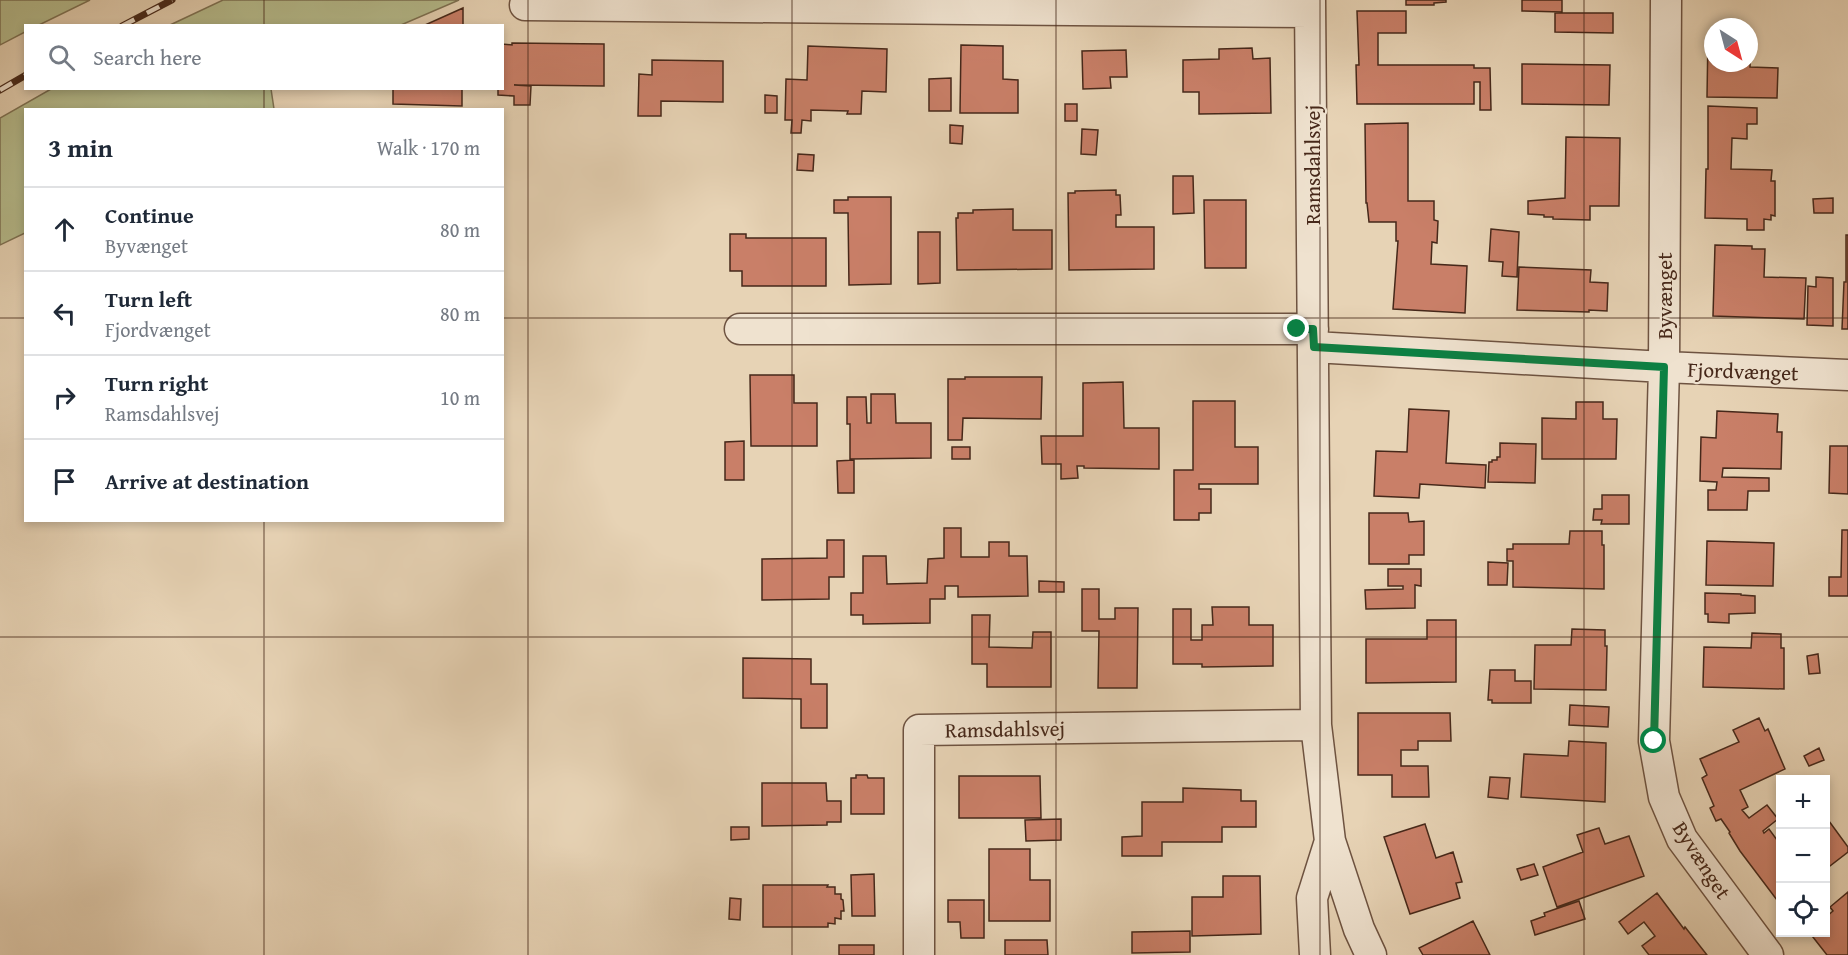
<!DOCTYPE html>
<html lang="en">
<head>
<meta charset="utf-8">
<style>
  :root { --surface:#fff; --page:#f2f2f3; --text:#1f2937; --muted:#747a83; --line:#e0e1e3 }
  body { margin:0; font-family:"Gentium Book Plus",serif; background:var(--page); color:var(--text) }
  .controls { position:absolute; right:18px; bottom:18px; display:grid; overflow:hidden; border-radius:0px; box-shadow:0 3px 9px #0003 }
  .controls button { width:54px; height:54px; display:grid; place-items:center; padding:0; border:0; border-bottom:2px solid var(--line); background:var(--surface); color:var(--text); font:30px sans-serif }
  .compass { position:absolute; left:1704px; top:18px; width:54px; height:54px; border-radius:50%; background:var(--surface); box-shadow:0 3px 9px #0003; rotate:144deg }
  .stop { position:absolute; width:18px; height:18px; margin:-14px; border:4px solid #0b8043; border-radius:50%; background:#fff }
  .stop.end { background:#0b8043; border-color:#fff; box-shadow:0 2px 6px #0008 }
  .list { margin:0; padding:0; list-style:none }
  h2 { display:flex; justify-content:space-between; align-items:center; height:78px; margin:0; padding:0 24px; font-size:26px }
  h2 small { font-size:20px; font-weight:400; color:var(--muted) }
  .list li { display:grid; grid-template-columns:39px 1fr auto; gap:18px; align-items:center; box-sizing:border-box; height:84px; padding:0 24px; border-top:2px solid var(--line) }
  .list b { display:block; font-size:22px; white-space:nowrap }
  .list p { margin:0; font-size:20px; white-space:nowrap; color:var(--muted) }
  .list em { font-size:20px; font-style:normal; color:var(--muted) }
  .icon { flex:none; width:33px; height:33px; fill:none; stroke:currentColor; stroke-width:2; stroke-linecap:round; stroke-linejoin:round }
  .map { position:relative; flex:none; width:1848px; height:955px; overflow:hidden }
  .search { position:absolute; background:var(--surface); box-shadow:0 3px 9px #0003; left:24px; top:24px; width:480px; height:66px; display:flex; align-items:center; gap:15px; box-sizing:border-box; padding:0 21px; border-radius:0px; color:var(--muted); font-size:22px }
  .panel { position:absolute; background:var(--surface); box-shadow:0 3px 9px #0003; left:24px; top:108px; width:480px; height:414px; border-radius:0px }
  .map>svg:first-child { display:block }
  .green { fill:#b6bc8d; stroke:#7e7254; stroke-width:1.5 }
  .building { fill:#c97f68; stroke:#46281a; stroke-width:1.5 }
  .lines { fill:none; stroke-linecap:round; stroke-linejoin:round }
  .street-casing { stroke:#6e5341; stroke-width:33 }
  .street { stroke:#efe2cf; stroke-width:30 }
  .rail-casing { stroke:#46281a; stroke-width:7 }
  .rail { stroke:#efe2cf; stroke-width:4.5; stroke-dasharray:14; stroke-linecap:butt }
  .route { stroke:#0b8043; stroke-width:8 }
  .grid { fill:none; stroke:#46281a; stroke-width:1.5; stroke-opacity:0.55 }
  .labels { text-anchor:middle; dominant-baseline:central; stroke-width:4.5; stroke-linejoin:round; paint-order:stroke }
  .street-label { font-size:21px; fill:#46281a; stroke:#efe2cf }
</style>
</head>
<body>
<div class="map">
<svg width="1848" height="955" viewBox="0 0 1848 955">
  <rect width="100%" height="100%" fill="#e7d3b5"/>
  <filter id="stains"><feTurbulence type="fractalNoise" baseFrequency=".00333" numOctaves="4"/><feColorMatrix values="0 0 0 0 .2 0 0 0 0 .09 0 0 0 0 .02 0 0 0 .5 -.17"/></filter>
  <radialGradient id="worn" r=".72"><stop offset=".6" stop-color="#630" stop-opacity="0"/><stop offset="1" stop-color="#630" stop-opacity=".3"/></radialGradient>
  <path class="green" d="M 0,0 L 90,0 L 39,25 L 26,26 L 25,32 L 0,45 Z
    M 223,0 L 459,0 L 401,25 L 170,25 Z
    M 51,89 L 271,89 L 274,109 L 26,110 L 25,233 L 0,245 L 0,118 Z"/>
  <path class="building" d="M 1406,0 L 1446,0 L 1446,2 L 1434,3 L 1434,5 L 1406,5 Z
    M 1522,0 L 1562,0 L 1562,12 L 1522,11 Z
    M 463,8 L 463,26 L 425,26 L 425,25 Z
    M 1357,11 L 1406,11 L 1406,33 L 1378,33 L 1378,65 L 1474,65 L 1474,68 L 1490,68 L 1491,110 L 1480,110 L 1480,82 L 1474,82 L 1474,104 L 1357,104 L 1356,65 L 1359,65 Z
    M 1555,13 L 1613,13 L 1613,33 L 1555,32 Z
    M 1708,36 L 1713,36 L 1713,63 L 1749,63 L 1749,37 L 1751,37 L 1750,67 L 1778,68 L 1777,98 L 1707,97 Z
    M 512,43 L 604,44 L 604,86 L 514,85 L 531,86 L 530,105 L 514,105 L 514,96 L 498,95 L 498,88 L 502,88 L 502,44 L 512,45 Z
    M 961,45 L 1003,46 L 1003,79 L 1018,80 L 1018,113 L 960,113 Z
    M 808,46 L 887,49 L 886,92 L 862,91 L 861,114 L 847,114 L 848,111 L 811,110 L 811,121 L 802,120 L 801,133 L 791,133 L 792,120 L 785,120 L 786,79 L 807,80 Z
    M 1252,48 L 1253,59 L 1270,58 L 1271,113 L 1199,114 L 1199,92 L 1183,92 L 1183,60 L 1219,59 L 1219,49 Z
    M 1126,50 L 1127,77 L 1110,77 L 1111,88 L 1083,89 L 1082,51 Z
    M 652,60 L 723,61 L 723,102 L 661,101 L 661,116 L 638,116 L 639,74 L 652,75 Z
    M 1522,64 L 1610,65 L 1609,105 L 1522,104 Z
    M 951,78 L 951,111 L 929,111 L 929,79 Z
    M 393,88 L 462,88 L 462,106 L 393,104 Z
    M 765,95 L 777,96 L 777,113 L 765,113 Z
    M 1065,104 L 1077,104 L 1077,121 L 1065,121 Z
    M 1708,106 L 1757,108 L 1757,124 L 1747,124 L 1747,139 L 1732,138 L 1731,169 L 1772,170 L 1771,181 L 1775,181 L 1775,216 L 1771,215 L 1771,220 L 1764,219 L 1764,230 L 1747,230 L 1747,219 L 1705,218 L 1706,169 L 1708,169 Z
    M 1408,123 L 1408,201 L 1434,201 L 1434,220 L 1438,221 L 1437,243 L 1432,242 L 1431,264 L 1467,266 L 1465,313 L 1393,309 L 1398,241 L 1396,241 L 1396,222 L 1369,222 L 1367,203 L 1366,203 L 1365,124 Z
    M 950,125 L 963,126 L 962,144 L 950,143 Z
    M 1082,129 L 1098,130 L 1096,155 L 1081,154 Z
    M 1566,137 L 1620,138 L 1619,206 L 1590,206 L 1590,220 L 1553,219 L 1553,217 L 1544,217 L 1544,215 L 1528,214 L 1528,201 L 1565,198 Z
    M 798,154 L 814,155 L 813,171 L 797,170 Z
    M 1173,176 L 1193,176 L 1194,213 L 1173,214 Z
    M 1116,190 L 1116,195 L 1120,195 L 1121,215 L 1116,215 L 1116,227 L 1154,227 L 1154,269 L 1069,270 L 1068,193 L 1075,193 L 1075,191 Z
    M 848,197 L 891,197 L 891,284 L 849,285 L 848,213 L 834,213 L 834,200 L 848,200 Z
    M 1833,198 L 1833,213 L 1814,213 L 1813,199 Z
    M 1204,200 L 1246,200 L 1246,268 L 1205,268 Z
    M 1013,209 L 1013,230 L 1052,230 L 1052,269 L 957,270 L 956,218 L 958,218 L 958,213 L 973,213 L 973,210 Z
    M 1491,229 L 1519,232 L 1517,277 L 1502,276 L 1503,262 L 1489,261 Z
    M 918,232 L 940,232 L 940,283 L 918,284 Z
    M 730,234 L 746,234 L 746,238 L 826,238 L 826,286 L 742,286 L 742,271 L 730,271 Z
    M 1846,235 L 1848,235 L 1848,329 L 1842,329 L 1844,282 L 1846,282 Z
    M 1715,245 L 1752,246 L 1752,249 L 1765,249 L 1764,277 L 1806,278 L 1804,319 L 1713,316 Z
    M 1519,267 L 1591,270 L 1590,282 L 1608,283 L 1607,311 L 1589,310 L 1589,312 L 1517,310 Z
    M 1816,277 L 1833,278 L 1833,326 L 1807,325 L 1808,286 L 1816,287 Z
    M 750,375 L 794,375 L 794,403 L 817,403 L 817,446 L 751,446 Z
    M 965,377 L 1042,377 L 1041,419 L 963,418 L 962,440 L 948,440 L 948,379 L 965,379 Z
    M 1123,382 L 1124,428 L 1159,428 L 1159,469 L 1084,468 L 1084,466 L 1077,466 L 1078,478 L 1061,479 L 1061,464 L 1042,464 L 1041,436 L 1083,436 L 1083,383 Z
    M 871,394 L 895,394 L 896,423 L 931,423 L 931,458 L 850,459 L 850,424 L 847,424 L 847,397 L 866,397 L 867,423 L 871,423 Z
    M 1193,401 L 1235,401 L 1235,447 L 1258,447 L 1258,484 L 1199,484 L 1199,489 L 1211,489 L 1211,513 L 1199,513 L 1199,520 L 1174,520 L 1174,470 L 1193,470 Z
    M 1576,402 L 1603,402 L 1603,419 L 1617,419 L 1616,459 L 1542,459 L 1542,418 L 1576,419 Z
    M 1409,409 L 1449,411 L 1446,463 L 1486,465 L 1485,488 L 1420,484 L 1419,498 L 1374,496 L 1376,451 L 1407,452 Z
    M 1717,411 L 1778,414 L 1777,432 L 1782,432 L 1781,469 L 1723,468 L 1722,477 L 1769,478 L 1769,491 L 1748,491 L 1747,510 L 1708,510 L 1708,490 L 1716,490 L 1717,482 L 1700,481 L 1701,437 L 1716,438 Z
    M 744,441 L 744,480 L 725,480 L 725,442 Z
    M 1500,443 L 1536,444 L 1535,483 L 1488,482 L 1489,462 L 1492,462 L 1492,460 L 1497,460 L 1497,457 L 1500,457 Z
    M 1830,446 L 1848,446 L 1848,494 L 1829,493 Z
    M 952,447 L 970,447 L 970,459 L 952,459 Z
    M 854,460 L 854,493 L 838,493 L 837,461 Z
    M 1602,495 L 1629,495 L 1629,524 L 1601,524 L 1602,520 L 1593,520 L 1594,509 L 1602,509 Z
    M 1369,513 L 1408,513 L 1409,522 L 1424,521 L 1424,555 L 1409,555 L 1409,564 L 1369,564 Z
    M 944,528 L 961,528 L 961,557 L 989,557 L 989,542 L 1009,542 L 1009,556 L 1027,556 L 1028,596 L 958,597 L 958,586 L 945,586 L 945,599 L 930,599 L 930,623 L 863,624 L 863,615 L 851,615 L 851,593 L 863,593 L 863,556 L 886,556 L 887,584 L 927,583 L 928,559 L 944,558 Z
    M 1842,530 L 1848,530 L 1848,596 L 1829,596 L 1829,577 L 1841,577 Z
    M 1570,531 L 1602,531 L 1602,545 L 1604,545 L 1604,589 L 1513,587 L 1513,561 L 1507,561 L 1507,549 L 1513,549 L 1513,544 L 1569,544 Z
    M 827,540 L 844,540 L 844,577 L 829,577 L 829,599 L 762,600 L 762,559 L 827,558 Z
    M 1707,541 L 1774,543 L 1773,586 L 1706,585 Z
    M 1488,562 L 1508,563 L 1507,585 L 1488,585 Z
    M 1388,569 L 1421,569 L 1421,586 L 1415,585 L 1415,608 L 1366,609 L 1365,590 L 1403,589 L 1403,586 L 1388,586 Z
    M 1039,581 L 1064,582 L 1064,592 L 1039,592 Z
    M 1082,589 L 1099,589 L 1099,619 L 1115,619 L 1115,608 L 1138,608 L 1137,688 L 1098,688 L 1099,631 L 1082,631 Z
    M 1705,593 L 1741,594 L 1741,595 L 1755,596 L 1755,613 L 1729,614 L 1729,623 L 1708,622 L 1708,614 L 1705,614 Z
    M 1212,607 L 1249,607 L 1249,625 L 1273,625 L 1273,666 L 1202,667 L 1202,664 L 1173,664 L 1173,609 L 1191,609 L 1191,640 L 1202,640 L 1202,625 L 1213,625 Z
    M 972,615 L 990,615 L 989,647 L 1032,648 L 1033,632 L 1051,632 L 1051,687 L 987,687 L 987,664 L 972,664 Z
    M 1427,620 L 1456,620 L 1456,682 L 1366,683 L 1366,639 L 1427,639 Z
    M 1572,629 L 1605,630 L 1605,646 L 1607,646 L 1606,690 L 1534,689 L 1535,645 L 1571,645 Z
    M 1752,633 L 1781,634 L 1781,648 L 1784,648 L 1784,689 L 1703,687 L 1704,647 L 1751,648 Z
    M 1818,654 L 1820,673 L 1809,674 L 1807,656 Z
    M 743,658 L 811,659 L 811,684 L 827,684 L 827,728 L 801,728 L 801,699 L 743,698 Z
    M 1490,670 L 1515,670 L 1515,681 L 1531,681 L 1531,703 L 1492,703 L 1492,700 L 1488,700 Z
    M 1570,705 L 1609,707 L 1608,727 L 1569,725 Z
    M 1358,713 L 1450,713 L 1451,741 L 1418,741 L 1418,750 L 1401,750 L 1401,766 L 1428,766 L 1429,797 L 1392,797 L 1392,775 L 1358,775 Z
    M 1759,718 L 1765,731 L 1768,729 L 1785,769 L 1740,790 L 1748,807 L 1742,810 L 1749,818 L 1767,805 L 1778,819 L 1763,831 L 1764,833 L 1769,829 L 1780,844 L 1780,904 L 1740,851 L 1729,833 L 1730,832 L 1721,819 L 1716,821 L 1710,808 L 1714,806 L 1702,778 L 1707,775 L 1700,759 L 1739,742 L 1733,730 Z
    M 1569,741 L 1606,743 L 1605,802 L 1521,797 L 1524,754 L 1568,756 Z
    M 1819,748 L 1824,760 L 1809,766 L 1804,756 Z
    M 856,775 L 867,775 L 868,778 L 884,778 L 884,814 L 851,814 L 851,778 L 856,778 Z
    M 959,776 L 1040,776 L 1041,818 L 959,818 Z
    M 1490,777 L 1510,778 L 1508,799 L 1488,797 Z
    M 762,783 L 826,783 L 827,801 L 841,801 L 841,822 L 827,822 L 827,825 L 762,826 Z
    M 1183,788 L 1241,790 L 1241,801 L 1256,801 L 1256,827 L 1222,827 L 1222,842 L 1162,842 L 1162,856 L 1122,856 L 1122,837 L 1142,836 L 1142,802 L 1183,802 Z
    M 1826,817 L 1848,847 L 1848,852 L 1826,869 Z
    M 1061,819 L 1061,840 L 1026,841 L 1025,820 Z
    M 1425,824 L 1436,858 L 1453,852 L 1462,882 L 1456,883 L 1460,898 L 1410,914 L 1384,837 Z
    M 731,827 L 749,827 L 749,839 L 731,840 Z
    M 1599,828 L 1605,844 L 1629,836 L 1644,876 L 1557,907 L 1543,867 L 1583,852 L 1577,835 Z
    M 989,849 L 1030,849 L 1030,880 L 1050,880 L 1050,921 L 989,921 Z
    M 1534,864 L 1538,875 L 1521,880 L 1517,869 Z
    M 874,874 L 875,916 L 852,916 L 851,875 Z
    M 1223,876 L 1260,876 L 1261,934 L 1192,936 L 1192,897 L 1223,897 Z
    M 763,885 L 828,885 L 827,887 L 835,887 L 835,894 L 841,894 L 841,899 L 843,900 L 844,911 L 841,911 L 841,919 L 835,918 L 835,924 L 828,923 L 828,927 L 763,927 Z
    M 1848,892 L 1848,955 L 1827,955 L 1809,932 L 1826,932 L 1826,917 L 1833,911 L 1830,907 Z
    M 1657,893 L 1684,929 L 1685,927 L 1707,955 L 1649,955 L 1642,946 L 1655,936 L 1644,922 L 1628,934 L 1619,922 Z
    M 730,898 L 741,899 L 740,920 L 729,919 Z
    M 948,900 L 984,900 L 984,938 L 961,938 L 960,922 L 948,922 Z
    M 1579,901 L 1585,919 L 1535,935 L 1531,921 L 1545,916 L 1544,913 Z
    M 1473,921 L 1490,955 L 1423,955 L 1419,948 Z
    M 1190,931 L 1190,952 L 1132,953 L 1132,932 Z
    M 1005,940 L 1047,940 L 1048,955 L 1005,955 Z
    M 839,945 L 874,945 L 874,955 L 839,955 Z"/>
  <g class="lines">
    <defs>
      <path id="street" d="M 1310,0 L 1316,725 L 1330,841 L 1359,929 L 1371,955
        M 1666,0 L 1664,367 L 1654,741 L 1664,797 L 1682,839 L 1768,955
        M 525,5 L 1310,12
        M 740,329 L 1313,329
        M 1314,347 L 1664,367 L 1848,375
        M 919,955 L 919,730 L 1316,725
        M 1315,955 L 1312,898 L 1330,841"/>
    </defs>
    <use href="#street" class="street-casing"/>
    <use href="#street" class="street"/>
    <defs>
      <path id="rail" d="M 122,26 L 172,0
        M 0,90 L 26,75"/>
    </defs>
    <use href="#rail" class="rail-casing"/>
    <use href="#rail" class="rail"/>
  </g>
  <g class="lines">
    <path class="route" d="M 1297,329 L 1313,329 L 1314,347 L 1664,367 L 1654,741"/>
  </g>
  <path class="grid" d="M 264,0 L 264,26M 528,0 L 528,955M 792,0 L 792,955M 1056,0 L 1056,955M 1320,0 L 1320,955M 1584,0 L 1584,955M 264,88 L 264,110M 0,318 L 26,318M 502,318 L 1848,318M 264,520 L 264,955M 0,637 L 1848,637"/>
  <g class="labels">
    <g class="street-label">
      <text transform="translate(1312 165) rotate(-90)">Ramsdahlsvej</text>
      <text transform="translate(1664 296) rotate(-90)">Byvænget</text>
      <text transform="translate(1743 371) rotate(2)">Fjordvænget</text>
      <text transform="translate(1005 729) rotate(-1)">Ramsdahlsvej</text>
      <text transform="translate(1702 860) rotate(57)">Byvænget</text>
    </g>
  </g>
  <rect width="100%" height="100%" filter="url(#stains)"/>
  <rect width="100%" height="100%" fill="url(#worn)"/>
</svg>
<div class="controls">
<button>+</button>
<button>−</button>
<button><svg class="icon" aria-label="locate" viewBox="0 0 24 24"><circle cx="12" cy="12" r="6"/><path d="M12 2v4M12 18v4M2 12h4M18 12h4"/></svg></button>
</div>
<svg class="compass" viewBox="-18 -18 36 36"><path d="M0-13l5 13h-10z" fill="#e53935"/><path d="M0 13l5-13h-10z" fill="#747a83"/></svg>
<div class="stop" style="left:1654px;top:741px"></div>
<div class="stop end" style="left:1297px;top:329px"></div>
<div class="search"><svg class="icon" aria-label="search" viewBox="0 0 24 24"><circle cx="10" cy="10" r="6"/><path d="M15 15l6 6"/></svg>Search here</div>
<section class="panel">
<h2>3 min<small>Walk · 170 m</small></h2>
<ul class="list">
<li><svg class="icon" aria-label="ahead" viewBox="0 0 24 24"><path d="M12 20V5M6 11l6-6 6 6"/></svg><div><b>Continue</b><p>Byvænget</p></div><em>80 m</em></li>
<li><svg class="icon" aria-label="left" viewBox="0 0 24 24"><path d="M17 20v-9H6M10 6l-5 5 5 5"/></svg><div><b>Turn left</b><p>Fjordvænget</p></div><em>80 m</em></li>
<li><svg class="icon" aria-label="right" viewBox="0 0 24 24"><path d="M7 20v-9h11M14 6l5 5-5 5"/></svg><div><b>Turn right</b><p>Ramsdahlsvej</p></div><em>10 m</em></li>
<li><svg class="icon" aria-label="arrive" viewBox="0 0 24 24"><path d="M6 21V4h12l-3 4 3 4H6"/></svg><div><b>Arrive at destination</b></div></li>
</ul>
</section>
</div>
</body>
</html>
